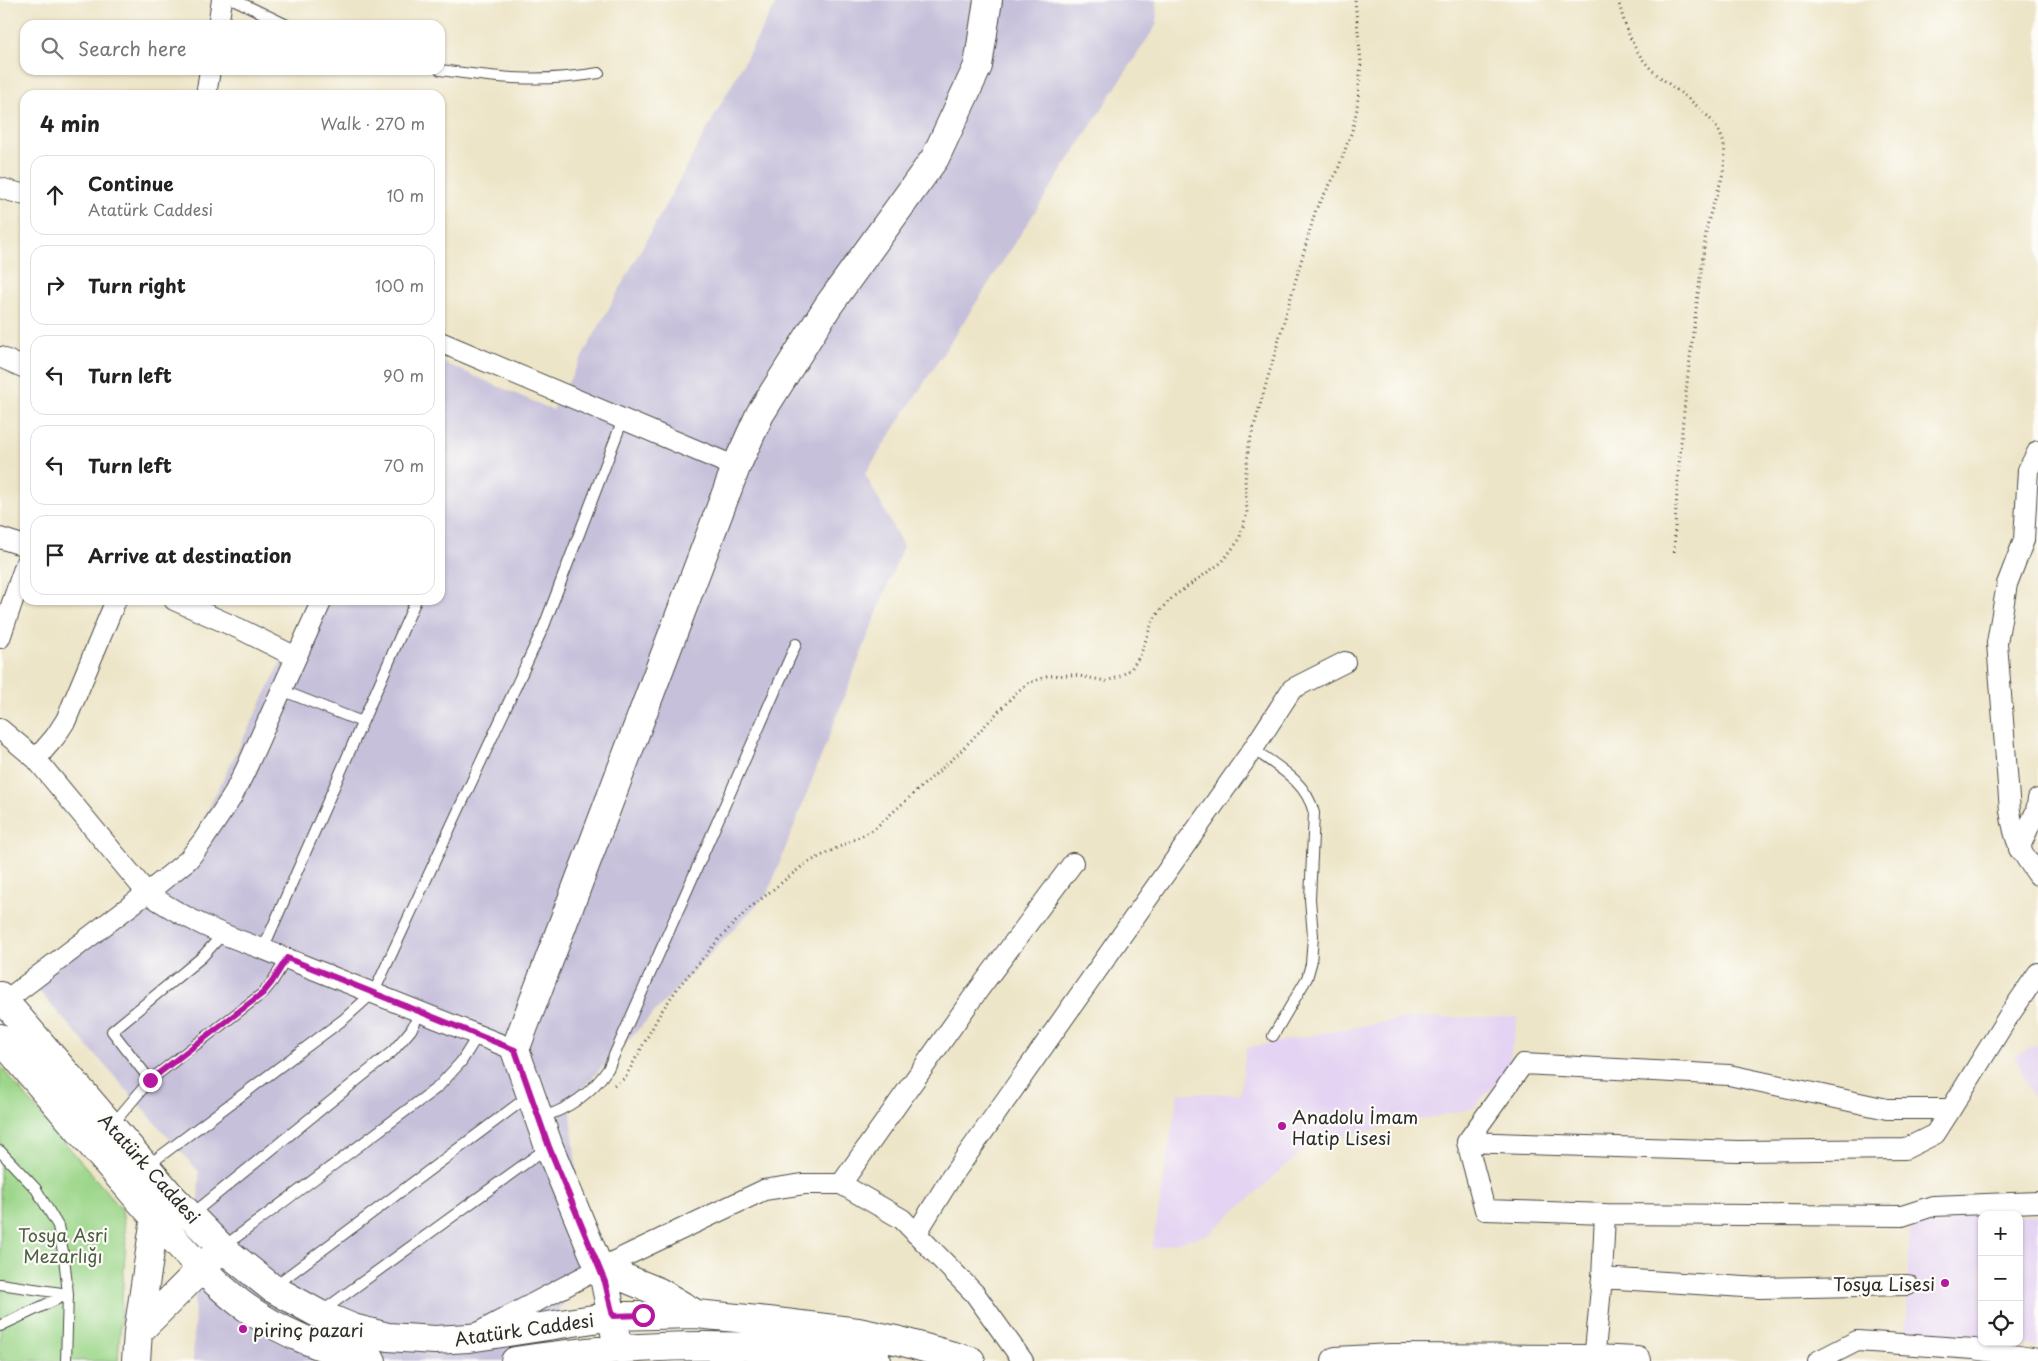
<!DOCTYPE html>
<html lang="en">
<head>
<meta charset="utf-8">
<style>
  :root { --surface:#fff; --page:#f2f2f2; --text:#222; --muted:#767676; --line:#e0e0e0 }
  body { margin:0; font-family:"Playpen Sans",sans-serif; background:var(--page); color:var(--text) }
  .controls { position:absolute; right:15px; bottom:15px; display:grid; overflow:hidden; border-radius:10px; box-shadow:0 1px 4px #0004 }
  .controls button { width:45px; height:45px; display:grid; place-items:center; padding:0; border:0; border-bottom:1px solid var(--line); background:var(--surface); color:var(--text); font:25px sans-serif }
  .stop { position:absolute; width:15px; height:15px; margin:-11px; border:4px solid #b5179e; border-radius:50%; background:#fff }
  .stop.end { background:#b5179e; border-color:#fff; box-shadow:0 1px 5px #0008 }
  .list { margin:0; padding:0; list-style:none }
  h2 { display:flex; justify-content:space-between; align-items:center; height:65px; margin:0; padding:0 20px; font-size:21px }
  h2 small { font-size:16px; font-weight:400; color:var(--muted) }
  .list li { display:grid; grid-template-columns:32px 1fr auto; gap:15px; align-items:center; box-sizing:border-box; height:80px; margin:0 10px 10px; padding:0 10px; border:1px solid var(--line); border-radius:15px }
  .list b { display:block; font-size:19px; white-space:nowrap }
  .list p { margin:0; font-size:16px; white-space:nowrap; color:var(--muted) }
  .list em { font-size:16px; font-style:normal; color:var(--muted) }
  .icon { flex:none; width:28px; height:28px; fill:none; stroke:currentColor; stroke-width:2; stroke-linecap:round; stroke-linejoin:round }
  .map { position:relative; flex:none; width:2038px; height:1361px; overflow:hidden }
  .search { position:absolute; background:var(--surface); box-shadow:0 1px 4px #0004; left:20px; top:20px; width:425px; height:55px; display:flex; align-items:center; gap:12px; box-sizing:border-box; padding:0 18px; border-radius:15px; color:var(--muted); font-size:19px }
  .panel { position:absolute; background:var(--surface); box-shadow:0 1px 4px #0004; left:20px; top:90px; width:425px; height:515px; border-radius:15px }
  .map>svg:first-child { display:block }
  .built { fill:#e4d3f2 }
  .industrial { fill:#c6c0da }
  .green { fill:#9bd689; stroke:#63805a }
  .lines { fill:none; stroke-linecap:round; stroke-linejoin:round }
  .lane-casing { stroke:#484743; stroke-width:12 }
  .street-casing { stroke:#484743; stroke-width:22 }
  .secondary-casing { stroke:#484743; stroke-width:30 }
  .path { stroke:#484743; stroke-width:3; stroke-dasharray:1 4; stroke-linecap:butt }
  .lane { stroke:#fff; stroke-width:10 }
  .street { stroke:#fff; stroke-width:20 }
  .secondary { stroke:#fff; stroke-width:28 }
  .route { stroke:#b5179e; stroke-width:6 }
  .poi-dot { fill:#b5179e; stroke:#fdfcf7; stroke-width:2 }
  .labels { text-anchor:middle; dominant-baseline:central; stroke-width:4.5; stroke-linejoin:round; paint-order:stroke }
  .poi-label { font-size:18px; fill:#2b2b2b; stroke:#fdfcf7; text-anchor:start }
  .street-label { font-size:18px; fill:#2b2b2b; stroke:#fdfcf7 }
  .park-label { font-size:18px; fill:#4d5e47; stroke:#fdfcf7 }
</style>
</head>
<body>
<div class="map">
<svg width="2038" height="1361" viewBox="0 0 2038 1361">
  <rect width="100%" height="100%" fill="#fdfcf7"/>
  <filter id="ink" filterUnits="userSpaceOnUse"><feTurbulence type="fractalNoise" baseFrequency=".02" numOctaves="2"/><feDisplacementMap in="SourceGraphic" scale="10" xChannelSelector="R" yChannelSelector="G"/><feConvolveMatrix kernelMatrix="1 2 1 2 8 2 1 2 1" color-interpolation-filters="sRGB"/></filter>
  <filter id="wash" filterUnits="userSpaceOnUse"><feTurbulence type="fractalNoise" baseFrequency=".0096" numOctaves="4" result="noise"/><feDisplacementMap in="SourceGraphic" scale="20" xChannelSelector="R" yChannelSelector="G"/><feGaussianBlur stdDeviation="1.12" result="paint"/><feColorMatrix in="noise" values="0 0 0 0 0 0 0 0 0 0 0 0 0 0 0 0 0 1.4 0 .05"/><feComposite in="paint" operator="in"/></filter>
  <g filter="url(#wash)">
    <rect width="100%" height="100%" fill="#ede5c8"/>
    <path class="built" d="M 1518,1017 L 1507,1071 L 1473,1108 L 1311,1144 L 1209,1234 L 1152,1249 L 1178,1093 L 1240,1094 L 1246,1048 L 1404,1018 Z
      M 2038,1045 L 2038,1110 L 2015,1056 Z
      M 1924,1216 L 1982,1216 L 1982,1342 L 2019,1342 L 2019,1216 L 2038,1216 L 2038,1347 L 1905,1337 L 1910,1228 Z"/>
    <path class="industrial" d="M 778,0 L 1156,0 L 1157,24 L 865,474 L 903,546 L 768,893 L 570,1101 L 585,1273 L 523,1361 L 193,1361 L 199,1172 L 29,980 L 184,858 L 312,600 L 440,600 L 440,361 L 553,410 Z"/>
    <path class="green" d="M 0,1066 L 122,1210 L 126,1238 L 118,1361 L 0,1361 Z"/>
  </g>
  <g filter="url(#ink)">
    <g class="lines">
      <defs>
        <path id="lane" d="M 235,0 L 287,25
          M 440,70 C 498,78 540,83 599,73
          M 281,690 L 362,722
          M 1253,749 C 1278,767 1306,781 1314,813 L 1310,899 L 1313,936 L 1311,964 L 1307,978 L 1273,1036
          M 263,949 L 416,600
          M 150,1080 L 112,1031 L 202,957 L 222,935
          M 540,1118 C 569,1109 591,1094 608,1069 L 796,644
          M 112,1125 L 150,1080 L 263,993 L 272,982 L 287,958
          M 0,1151 L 36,1189 L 58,1226 L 64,1257 L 68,1294 L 66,1361
          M 147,1166 L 344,1019 L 374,992 L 544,626 L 623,419
          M 191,1215 L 393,1051 L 411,1030 L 421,1011
          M 223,1247 L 438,1087 L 461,1062 L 478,1035
          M 0,1284 L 68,1294
          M 273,1287 L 530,1095
          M 321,1312 L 548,1147
          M 0,1326 L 68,1294"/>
        <path id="street" d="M 218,25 L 222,0
          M 206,95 L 210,70
          M 0,188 L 25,195
          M 440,342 L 736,467
          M 0,357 L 25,368
          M 2038,451 L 2028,470 L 2024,540 L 2007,584 L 1997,643 L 2010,811 C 2015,843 2019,849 2038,875
          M 0,538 L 25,546
          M 174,600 L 240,629 L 296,657
          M 0,638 L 25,565
          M 0,729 L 36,759 L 147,893 C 185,919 220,934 263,949 L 515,1050
          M 36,759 L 55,737 L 66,720 L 116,600
          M 2019,849 L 2036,811 L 2038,799
          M 2038,973 L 2008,1017 L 1951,1109 L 1887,1109 L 1729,1075 L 1523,1064 L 1467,1142 L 1485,1210 L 1605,1214 L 1902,1216 L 1933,1206 L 2038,1202
          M 5,1001 L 147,893 L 188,860 L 202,842 L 232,797 L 246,769 L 322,600
          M 1467,1142 L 1738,1151 L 1905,1149 L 1935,1134 L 1951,1109
          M 841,1184 L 971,1000 L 1073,863
          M 916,1234 L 950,1179 L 1253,749 L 1292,689 L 1345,662
          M 1602,1278 L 1760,1288 L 1908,1285
          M 479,1332 L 600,1268 L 764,1190 L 804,1184 L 841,1184 L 902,1219 L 975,1294 L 1023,1361
          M 1594,1361 L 1602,1278 L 1605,1214
          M 1818,1361 L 1857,1341 L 1974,1349 L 2038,1359"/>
        <path id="secondary" d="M 0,996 L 171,1196 L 222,1248 L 272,1288 L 319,1314 L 353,1328 L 388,1337 L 435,1340 L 469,1338 L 613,1316 L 696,1314 L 768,1321 L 858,1332 L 900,1341 L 971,1361
          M 0,1038 C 44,1090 89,1142 134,1194 C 167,1231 200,1272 240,1303 C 277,1331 326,1351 372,1361
          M 600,1268 L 659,1292 L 696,1314
          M 138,1332 L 215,1255
          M 618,1348 L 605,1282 L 549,1147 L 515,1050 L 736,467 L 760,414 L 828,306 L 935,158 L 978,66 L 988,0
          M 136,1361 L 138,1332 L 155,1218 L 163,1207
          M 515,1361 C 635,1343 758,1339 877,1361
          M 1336,1361 L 1391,1358 L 1594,1359 L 1637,1361"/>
      </defs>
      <use href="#lane" class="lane-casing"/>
      <use href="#street" class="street-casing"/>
      <use href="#secondary" class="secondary-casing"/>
      <path class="path" d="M 1618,0 C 1625,26 1632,50 1652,70 C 1674,91 1714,111 1723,141 C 1731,173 1710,202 1706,233 C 1692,340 1677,447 1674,556
        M 614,1085 L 625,1078 L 661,1012 L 679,986 L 720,938 L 746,911 L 805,864 L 873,830 L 958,754 L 1018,691 L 1027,684 L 1047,676 L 1074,675 L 1106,681 L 1119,677 L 1131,669 L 1140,656 L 1153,620 L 1163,607 L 1174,596 L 1222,562 L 1239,540 L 1247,513 L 1245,480 L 1249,444 L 1316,209 L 1337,172 L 1352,131 L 1357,109 L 1361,62 L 1355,0"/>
      <use href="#lane" class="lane"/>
      <use href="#street" class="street"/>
      <use href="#secondary" class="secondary"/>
    </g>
  </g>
  <g class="lines" filter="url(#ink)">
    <path class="route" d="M 150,1080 L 263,993 L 272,982 L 287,958 L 515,1050 L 549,1147 L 605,1282 L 613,1316 L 643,1315"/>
  </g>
  <g class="poi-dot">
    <circle cx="1282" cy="1126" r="5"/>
    <circle cx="1945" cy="1283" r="5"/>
    <circle cx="243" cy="1329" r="5"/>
  </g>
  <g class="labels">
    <g class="poi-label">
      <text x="1292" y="1116">Anadolu İmam<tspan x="1292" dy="21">Hatip Lisesi</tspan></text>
      <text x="1935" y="1283" text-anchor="end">Tosya Lisesi</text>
      <text x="253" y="1329">pirinç pazari</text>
    </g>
    <g class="street-label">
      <text transform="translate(150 1168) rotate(48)">Atatürk Caddesi</text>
      <text transform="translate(524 1329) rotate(-8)">Atatürk Caddesi</text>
    </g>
    <g class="park-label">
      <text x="63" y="1234">Tosya Asri<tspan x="63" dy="21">Mezarlığı</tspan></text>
    </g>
  </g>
</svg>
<div class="controls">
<button>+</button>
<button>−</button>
<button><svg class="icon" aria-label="locate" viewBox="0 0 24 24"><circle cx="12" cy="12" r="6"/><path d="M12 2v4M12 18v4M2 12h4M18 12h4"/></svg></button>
</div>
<div class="stop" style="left:643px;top:1315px"></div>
<div class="stop end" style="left:150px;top:1080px"></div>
<div class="search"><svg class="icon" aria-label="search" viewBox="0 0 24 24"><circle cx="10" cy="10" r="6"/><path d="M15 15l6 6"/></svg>Search here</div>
<section class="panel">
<h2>4 min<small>Walk · 270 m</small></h2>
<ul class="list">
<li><svg class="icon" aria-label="ahead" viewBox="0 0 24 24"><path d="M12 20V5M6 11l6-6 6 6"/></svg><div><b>Continue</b><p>Atatürk Caddesi</p></div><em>10 m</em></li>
<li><svg class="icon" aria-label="right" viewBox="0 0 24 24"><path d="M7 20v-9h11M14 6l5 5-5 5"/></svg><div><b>Turn right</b></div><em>100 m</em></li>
<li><svg class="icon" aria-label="left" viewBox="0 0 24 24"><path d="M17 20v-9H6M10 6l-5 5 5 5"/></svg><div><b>Turn left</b></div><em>90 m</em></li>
<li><svg class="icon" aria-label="left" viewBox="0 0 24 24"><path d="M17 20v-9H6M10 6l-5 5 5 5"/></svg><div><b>Turn left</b></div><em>70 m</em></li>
<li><svg class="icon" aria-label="arrive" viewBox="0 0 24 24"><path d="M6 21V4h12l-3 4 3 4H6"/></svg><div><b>Arrive at destination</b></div></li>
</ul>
</section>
</div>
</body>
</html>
